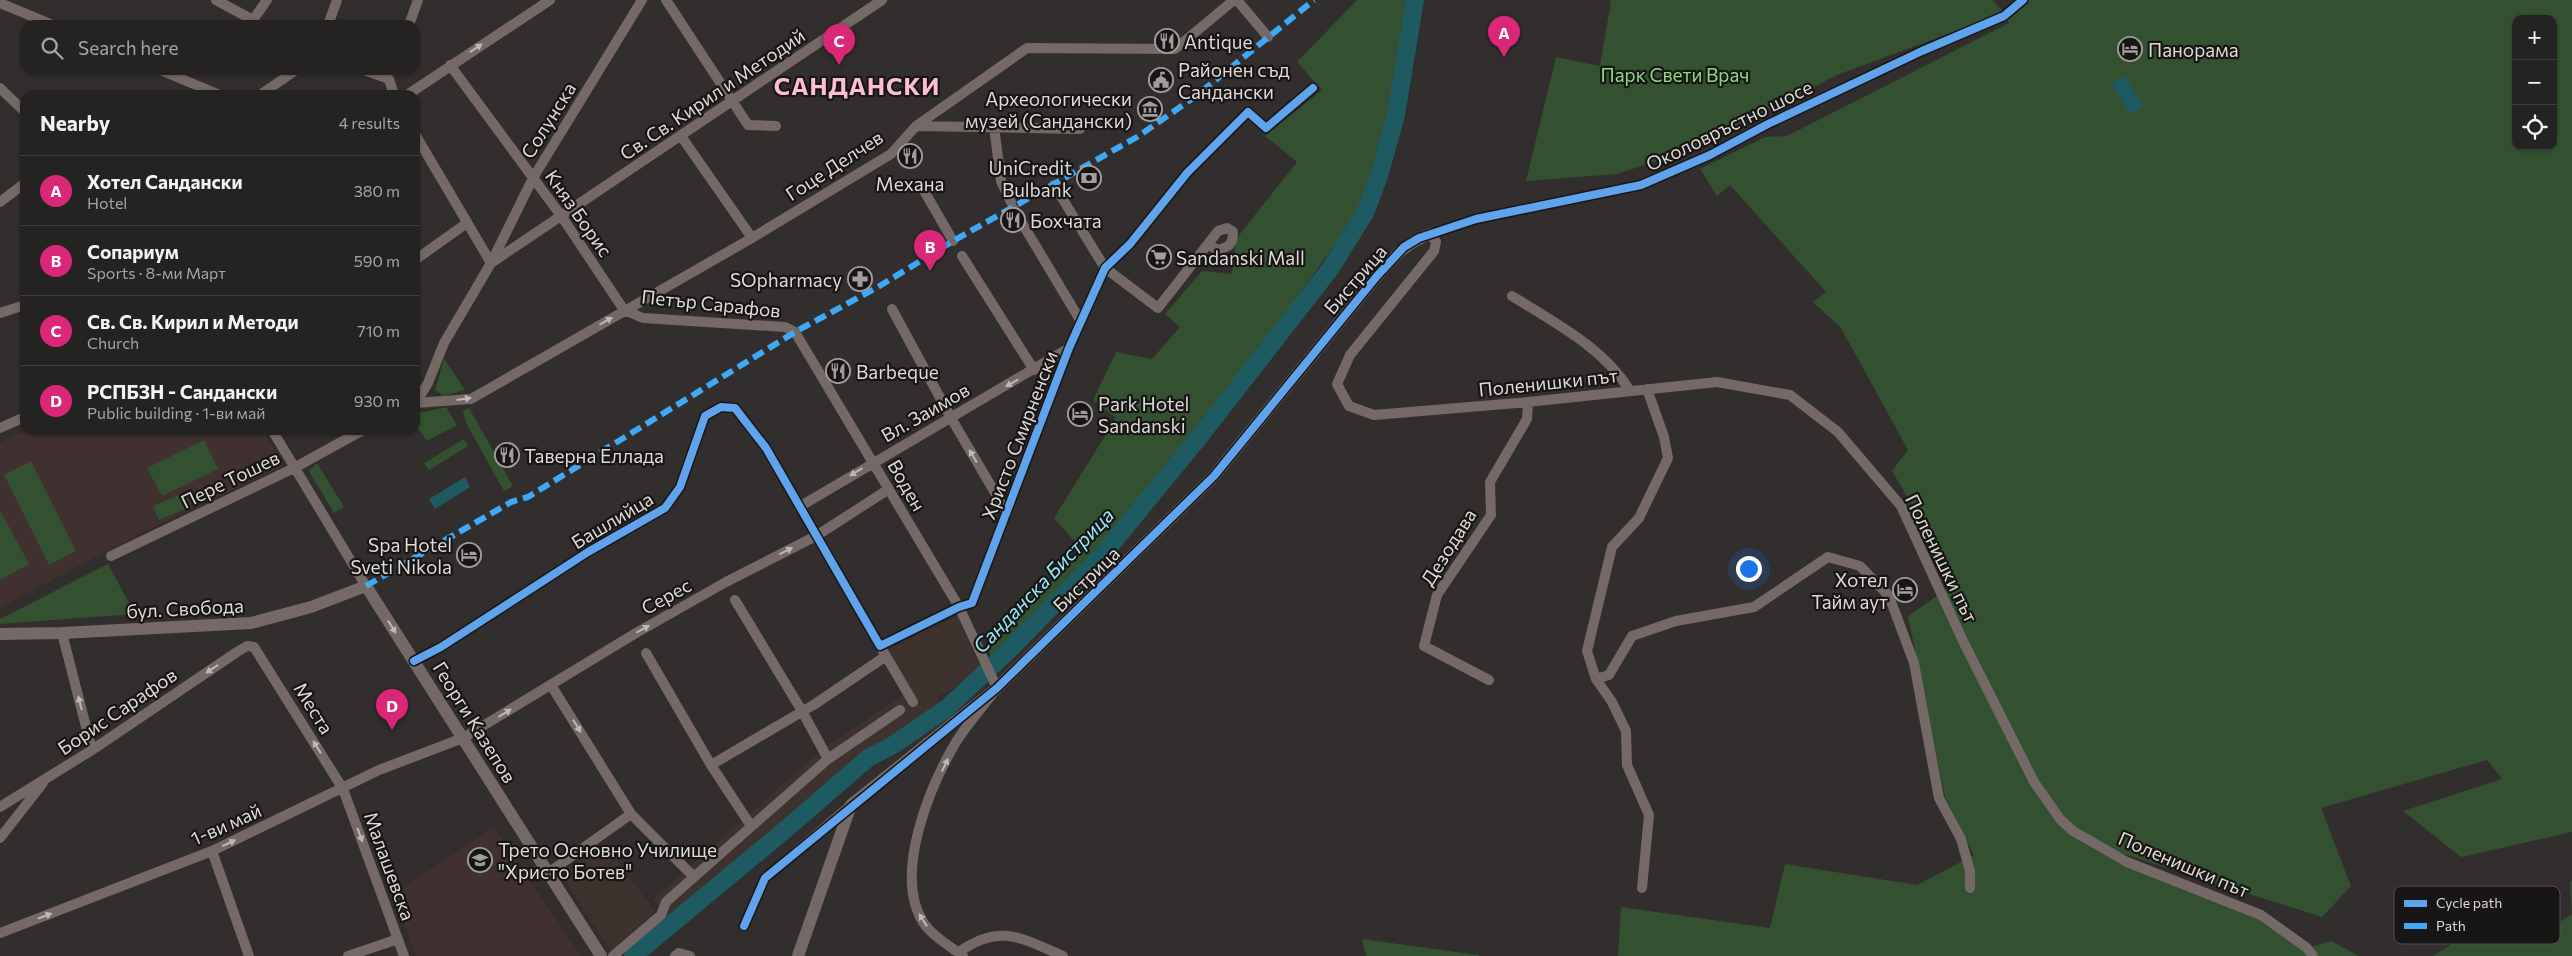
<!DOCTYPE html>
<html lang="en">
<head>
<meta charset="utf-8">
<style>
  :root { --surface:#252222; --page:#2d2a2a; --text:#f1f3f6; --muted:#a3a4a5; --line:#423f40; --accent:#db2777 }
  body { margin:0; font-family:Commissioner,sans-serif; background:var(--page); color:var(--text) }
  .controls { position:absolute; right:15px; top:15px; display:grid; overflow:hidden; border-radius:10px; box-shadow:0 1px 4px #0004 }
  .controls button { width:45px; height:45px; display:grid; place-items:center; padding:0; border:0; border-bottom:1px solid var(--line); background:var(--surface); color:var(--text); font:25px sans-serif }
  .you { position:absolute; left:1748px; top:568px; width:18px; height:18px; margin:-12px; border:4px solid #fff; border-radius:50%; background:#1a73e8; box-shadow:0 0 0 8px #1a73e833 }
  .badge { display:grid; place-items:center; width:32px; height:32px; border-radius:50%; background:var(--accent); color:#fff; font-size:16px; font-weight:700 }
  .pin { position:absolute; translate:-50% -41px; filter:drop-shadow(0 1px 2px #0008) }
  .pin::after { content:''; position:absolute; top:26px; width:18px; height:15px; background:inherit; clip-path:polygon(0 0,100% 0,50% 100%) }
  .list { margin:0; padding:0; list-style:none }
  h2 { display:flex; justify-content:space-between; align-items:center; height:65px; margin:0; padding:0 20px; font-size:21px }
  h2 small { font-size:16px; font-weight:400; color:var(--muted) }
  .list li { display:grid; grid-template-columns:32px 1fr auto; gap:15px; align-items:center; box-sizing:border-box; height:70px; padding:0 20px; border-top:1px solid var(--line) }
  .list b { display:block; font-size:19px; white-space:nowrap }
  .list p { margin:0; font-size:16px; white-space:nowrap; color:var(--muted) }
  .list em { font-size:16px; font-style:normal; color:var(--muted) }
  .icon { flex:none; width:28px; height:28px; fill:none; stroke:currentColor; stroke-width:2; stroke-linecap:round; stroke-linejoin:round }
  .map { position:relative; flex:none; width:2572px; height:956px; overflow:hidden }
  .search { position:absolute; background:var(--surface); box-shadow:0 1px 4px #0004; left:20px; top:20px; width:400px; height:55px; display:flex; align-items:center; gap:12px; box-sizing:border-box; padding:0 18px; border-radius:15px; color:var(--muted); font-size:19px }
  .panel { position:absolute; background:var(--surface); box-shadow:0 1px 4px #0004; left:20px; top:90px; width:400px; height:345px; border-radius:15px }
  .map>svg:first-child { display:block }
  .built { fill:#3d322e }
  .education { fill:#413030 }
  .green { fill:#335130; fill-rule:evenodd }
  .water { fill:#1d5a62 }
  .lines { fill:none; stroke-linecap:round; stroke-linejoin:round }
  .river { stroke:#1d5a62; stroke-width:18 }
  .minor { stroke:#746966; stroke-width:10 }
  .tertiary { stroke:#746966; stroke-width:12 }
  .quiet { stroke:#3fa9f5; stroke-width:6; stroke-dasharray:12 6; stroke-linecap:butt }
  .cycleway-casing { stroke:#181615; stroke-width:11 }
  .cycleway { stroke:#60a3ed; stroke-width:8 }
  .oneway { fill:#beb7b5 }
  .labels { text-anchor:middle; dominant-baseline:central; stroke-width:4.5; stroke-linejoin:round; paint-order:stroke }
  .poi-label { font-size:19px; fill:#ddd9d7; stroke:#181615; text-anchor:start }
  .park-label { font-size:19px; fill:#8ad984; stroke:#181615 }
  .street-label { font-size:19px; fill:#ddd9d7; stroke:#181615 }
  .water-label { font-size:20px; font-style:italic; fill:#94e9f6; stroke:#181615 }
  .district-label { font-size:24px; font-weight:bold; letter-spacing:1px; fill:#febdd3; stroke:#181615 }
  .key { fill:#181615; stroke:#53504f; stroke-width:1 }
  .key-label { font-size:14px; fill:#ddd9d7 }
</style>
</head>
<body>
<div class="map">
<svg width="2572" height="956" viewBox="0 0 2572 956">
  <rect width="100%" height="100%" fill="#312e2d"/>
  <path class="built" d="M 957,616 L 983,671 L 937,697 L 942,708 L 837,775 L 669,919 L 653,899 L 824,748 L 910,690 L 887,650 Z
    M 603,842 L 655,911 L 611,951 L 561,874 Z"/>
  <path class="education" d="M 27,430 L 263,430 L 283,466 L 133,537 L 0,608 L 0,443 Z
    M 494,827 L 581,956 L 416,956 L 394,894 Z"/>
  <path class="green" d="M 1357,0 L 1411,0 L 1403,57 L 1361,208 L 1225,398 L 1092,559 L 993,659 L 987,646 L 1083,551 L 1054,518 L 1116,418 L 1093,400 L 1116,352 L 1152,359 L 1180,327 L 1165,314 L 1202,271 L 1232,274 L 1236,239 L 1297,162 L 1265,136 L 1322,90 L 1297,62 Z
    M 1607,0 L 1992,0 L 2004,12 L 2015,0 L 2572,0 L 2572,832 L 2461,857 L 2403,811 L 2502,779 L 2487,760 L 2321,808 L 2351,886 L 2322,917 L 2108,849 L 2261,915 L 2307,948 L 2331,941 L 2359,956 L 1618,956 L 1621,907 L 1770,928 L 1785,864 L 1917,885 L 1974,855 L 1945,797 L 1908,616 L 1957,582 L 1892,471 L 1908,450 L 1841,328 L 1813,302 L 1826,292 L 1730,185 L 1717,196 L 1700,169 L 1765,137 L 1787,136 L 2009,23 L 2004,13 L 1837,75 L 1688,151 L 1617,174 L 1526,181 L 1556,57 L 1600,66 L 1611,1 ZM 2516,19 L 2553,19 L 2553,146 L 2516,146 Z
    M 444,358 L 465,390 L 443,396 L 435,390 Z
    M 446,407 L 457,425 L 427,441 L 415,424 L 415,414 Z
    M 469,408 L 513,486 L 504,491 L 466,423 L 463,411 Z
    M 464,439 L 468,446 L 429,470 L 424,463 Z
    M 204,440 L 218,469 L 162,496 L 147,468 Z
    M 31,461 L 76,551 L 49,565 L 4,475 Z
    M 317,463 L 344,507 L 334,513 L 309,471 Z
    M 179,495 L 185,509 L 159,520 L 153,506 Z
    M 0,510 L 29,564 L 0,580 Z
    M 108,564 L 135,614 L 0,624 L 0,619 Z
    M 2572,881 L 2572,956 L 2433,956 L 2451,945 L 2445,908 L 2516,919 L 2543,933 L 2572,914 L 2570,882 Z
    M 1362,939 L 1478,955 L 1479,956 L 1366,956 Z"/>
  <path class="water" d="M 2125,76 L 2143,106 L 2130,114 L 2111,84 Z
    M 465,477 L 470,487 L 435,509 L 429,499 Z"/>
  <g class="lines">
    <path class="river" d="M 633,956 L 785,830 L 868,758 L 893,745 L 947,708 L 1006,653 L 1105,552 L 1200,436 L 1330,269 L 1365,213 L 1379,176 L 1396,115 L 1415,0"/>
    <path class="minor" d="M 216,0 L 253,20 L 256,25
      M 666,0 L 748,125 L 776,126
      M 1237,0 L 1268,37
      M 2023,0 L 2004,16 L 1922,51 L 1768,124 L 1710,155 L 1641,185 L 1476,219 L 1431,234 L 1436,242 L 1434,251 L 1350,355 L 1337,384 L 1349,406 L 1374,415 L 1528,402 L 1717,382 L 1790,395 L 1838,432 L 1901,506 L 1963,641 L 2034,782 L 2060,819 L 2073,831 L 2127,862 L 2261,915 L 2307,948 L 2313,956
      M 0,3 L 53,25
      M 253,20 L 267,0
      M 328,25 L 337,0
      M 409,25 L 418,0
      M 450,65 L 562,217 L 624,310
      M 160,70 L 220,95
      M 364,70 L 389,79
      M 389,79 L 394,95
      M 0,88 L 25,112
      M 260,95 L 296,70
      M 407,95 L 550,0
      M 916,126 L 1080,129
      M 994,127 L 1001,181 L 1011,202
      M 415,134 L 491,263
      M 681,136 L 752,238
      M 1054,185 L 1105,268 L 1158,308 L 1218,231 L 1227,228 L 1233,232 C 1233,245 1229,247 1217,250 L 1208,244
      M 923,189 L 953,241
      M 0,202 L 25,183
      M 1013,208 L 1080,320
      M 962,256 L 1034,370
      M 415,260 L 467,223
      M 491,263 L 533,178 L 642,0
      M 1512,296 C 1554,322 1604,348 1630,391
      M 892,309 L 951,418 L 1007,513
      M 624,310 L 643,318 L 785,327 L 795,332 L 959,607 L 997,688 C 984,705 968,723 956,742 C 930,786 893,874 923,922 C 932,936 950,946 963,956
      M 0,313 L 25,305
      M 1647,389 L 1664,437 L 1668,458 L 1639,518 L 1612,547 L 1587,651 L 1596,679 L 1609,675 L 1632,636 L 1676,621 L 1754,607 L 1828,557 L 1860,566 L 1889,596 L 1914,663 L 1939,798 L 1961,839 L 1970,871 L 1970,888
      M 415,403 L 471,399 L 752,238 L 891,154 L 916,126 L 1027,48 L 1175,49 L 1234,0
      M 416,403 L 428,383 L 444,343 L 491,263 L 882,0
      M 0,428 L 25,417
      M 272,430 L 366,586
      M 799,507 L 1069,348
      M 111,556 L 294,468 L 363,430
      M 735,600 L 802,711 L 828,759
      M 62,633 L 92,750
      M 883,651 L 913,702
      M 646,653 L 711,765 L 751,826
      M 414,661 L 441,647 L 588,552 L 665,508 L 680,487 L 705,416 L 721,407 L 735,408 L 766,448 L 880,646 L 959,607 L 972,603 L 1069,348 L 1105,268 L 1130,244 L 1187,173 L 1248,112 L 1266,128 L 1313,88
      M 1596,679 L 1612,702 L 1626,731 L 1627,765 L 1649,815 L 1642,888
      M 1489,680 L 1424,646 L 1437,595 L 1491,515 L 1490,482 L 1527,419 L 1528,402
      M 551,685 L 631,814 L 694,877
      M 711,765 L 815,704 L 886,656
      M 0,807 L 92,750 L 237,652 L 247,646 L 254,647 L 343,789 L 404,956
      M 0,838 L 43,783
      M 212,851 L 249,956
      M 548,873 L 631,814
      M 744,926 L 765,878 L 851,805
      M 0,933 L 212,851 L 379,770 L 463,738 L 636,633 L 726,582 L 816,536 L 889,489
      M 959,952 C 1000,923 1021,938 1063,956
      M 348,956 L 398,939
      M 613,956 L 661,915 L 666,902 L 694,877 L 828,759 L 900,710
      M 675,956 L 679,953 L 690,956"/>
    <path class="tertiary" d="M 0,634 L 62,633 L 251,623 L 311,607 L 366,586 L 601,956
      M 798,956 L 851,805 L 997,688 L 1214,476 L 1377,276 C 1393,258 1407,241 1431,234"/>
    <path class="quiet" d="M 366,586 L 511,502 L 528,497 L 795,332 L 878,287 L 953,241 L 1137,137 L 1196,96 L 1314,0"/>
    <defs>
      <path id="cycleway" d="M 414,661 L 441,647 L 588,552 L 665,508 L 680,487 L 705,416 L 721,407 L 735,408 L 766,448 L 880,646 L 959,607 L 972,603 L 1069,348 L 1105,268 L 1130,244 L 1187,173 L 1248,112 L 1266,128 L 1313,88
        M 744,926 L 765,878 L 997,688 L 1214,476 L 1377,276 L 1404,247 L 1419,238 L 1476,219 L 1641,185 L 1710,155 L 1768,124 L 1922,51 L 2004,16 L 2023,0"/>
    </defs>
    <use href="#cycleway" class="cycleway-casing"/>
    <use href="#cycleway" class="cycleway"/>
  </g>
  <defs><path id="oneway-solid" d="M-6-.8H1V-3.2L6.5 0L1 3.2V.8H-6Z" transform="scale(1.25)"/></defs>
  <g class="oneway">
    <use href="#oneway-solid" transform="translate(476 48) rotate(-33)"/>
    <use href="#oneway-solid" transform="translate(606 321) rotate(-30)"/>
    <use href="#oneway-solid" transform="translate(1012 383) rotate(150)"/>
    <use href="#oneway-solid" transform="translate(464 399) rotate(-8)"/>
    <use href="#oneway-solid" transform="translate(973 456) rotate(-121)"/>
    <use href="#oneway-solid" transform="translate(856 472) rotate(149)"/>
    <use href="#oneway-solid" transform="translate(786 551) rotate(-27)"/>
    <use href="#oneway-solid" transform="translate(392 627) rotate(58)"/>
    <use href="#oneway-solid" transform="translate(643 629) rotate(-29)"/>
    <use href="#oneway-solid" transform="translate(212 669) rotate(146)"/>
    <use href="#oneway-solid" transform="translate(80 703) rotate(-104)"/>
    <use href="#oneway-solid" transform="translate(505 713) rotate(-31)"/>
    <use href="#oneway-solid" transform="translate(577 726) rotate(58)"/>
    <use href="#oneway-solid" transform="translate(317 747) rotate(-122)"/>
    <use href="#oneway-solid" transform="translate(945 765) rotate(-65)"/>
    <use href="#oneway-solid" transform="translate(360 835) rotate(70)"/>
    <use href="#oneway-solid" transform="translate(229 843) rotate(-25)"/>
    <use href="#oneway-solid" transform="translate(45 916) rotate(-21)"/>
    <use href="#oneway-solid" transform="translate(923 920) rotate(-122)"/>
  </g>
  <defs>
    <symbol id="restaurant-ring" viewBox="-11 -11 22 22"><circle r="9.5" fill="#181615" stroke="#a19d9c" stroke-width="1.5"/><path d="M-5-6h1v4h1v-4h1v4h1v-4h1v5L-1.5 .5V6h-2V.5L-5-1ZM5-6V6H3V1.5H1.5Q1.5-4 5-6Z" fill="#a19d9c"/></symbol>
    <symbol id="hotel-ring" viewBox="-11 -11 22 22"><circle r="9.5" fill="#181615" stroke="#a19d9c" stroke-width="1.5"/><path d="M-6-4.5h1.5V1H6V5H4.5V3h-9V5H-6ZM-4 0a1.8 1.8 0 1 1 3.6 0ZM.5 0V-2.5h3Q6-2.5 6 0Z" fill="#a19d9c"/></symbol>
    <symbol id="civic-ring" viewBox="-11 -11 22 22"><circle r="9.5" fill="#181615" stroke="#a19d9c" stroke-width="1.5"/><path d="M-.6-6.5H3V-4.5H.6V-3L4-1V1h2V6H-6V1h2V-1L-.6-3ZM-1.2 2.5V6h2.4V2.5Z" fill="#a19d9c"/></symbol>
    <symbol id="museum-ring" viewBox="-11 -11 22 22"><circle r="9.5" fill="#181615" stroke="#a19d9c" stroke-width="1.5"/><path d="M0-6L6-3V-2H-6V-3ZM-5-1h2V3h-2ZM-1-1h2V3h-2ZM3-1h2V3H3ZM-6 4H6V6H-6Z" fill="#a19d9c"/></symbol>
    <symbol id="bank-ring" viewBox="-11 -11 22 22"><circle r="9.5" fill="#181615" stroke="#a19d9c" stroke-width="1.5"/><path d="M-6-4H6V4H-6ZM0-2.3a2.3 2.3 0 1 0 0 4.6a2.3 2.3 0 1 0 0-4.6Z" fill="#a19d9c"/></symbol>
    <symbol id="supermarket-ring" viewBox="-11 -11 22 22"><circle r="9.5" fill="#181615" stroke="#a19d9c" stroke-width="1.5"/><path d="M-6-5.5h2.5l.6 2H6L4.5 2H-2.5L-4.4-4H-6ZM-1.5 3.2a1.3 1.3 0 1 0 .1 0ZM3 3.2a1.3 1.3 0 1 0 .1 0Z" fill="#a19d9c"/></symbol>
    <symbol id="pharmacy-ring" viewBox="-11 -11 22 22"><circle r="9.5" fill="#181615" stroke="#a19d9c" stroke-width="1.5"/><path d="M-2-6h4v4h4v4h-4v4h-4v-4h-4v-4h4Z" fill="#a19d9c"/></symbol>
    <symbol id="school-ring" viewBox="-11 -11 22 22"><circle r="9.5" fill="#181615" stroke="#a19d9c" stroke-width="1.5"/><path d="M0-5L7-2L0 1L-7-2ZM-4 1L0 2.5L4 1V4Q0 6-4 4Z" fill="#a19d9c"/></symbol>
  </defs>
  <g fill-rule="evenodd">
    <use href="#restaurant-ring" x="1153" y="27" width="28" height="28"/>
    <use href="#hotel-ring" x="2116" y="35" width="28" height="28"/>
    <use href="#civic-ring" x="1147" y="66" width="28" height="28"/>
    <use href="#museum-ring" x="1136" y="95" width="28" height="28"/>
    <use href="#restaurant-ring" x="896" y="142" width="28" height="28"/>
    <use href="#bank-ring" x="1075" y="164" width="28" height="28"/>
    <use href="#restaurant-ring" x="999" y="206" width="28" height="28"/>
    <use href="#supermarket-ring" x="1145" y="243" width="28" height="28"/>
    <use href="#pharmacy-ring" x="846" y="265" width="28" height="28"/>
    <use href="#restaurant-ring" x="824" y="357" width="28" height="28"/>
    <use href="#hotel-ring" x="1066" y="400" width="28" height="28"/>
    <use href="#restaurant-ring" x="493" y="441" width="28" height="28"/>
    <use href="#hotel-ring" x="455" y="541" width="28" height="28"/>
    <use href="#hotel-ring" x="1891" y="576" width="28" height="28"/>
    <use href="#school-ring" x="466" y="846" width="28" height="28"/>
  </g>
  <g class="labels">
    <g class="poi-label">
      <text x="1184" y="41">Antique</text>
      <text x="2148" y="49">Панорама</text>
      <text x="1178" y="69">Районен съд<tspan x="1178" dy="22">Сандански</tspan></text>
      <text x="1132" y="98" text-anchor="end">Археологически<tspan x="1132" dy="22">музей (Сандански)</tspan></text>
      <text x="1072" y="167" text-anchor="end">UniCredit<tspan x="1072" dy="22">Bulbank</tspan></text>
      <text x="910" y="183" text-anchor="middle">Механа</text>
      <text x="1030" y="220">Бохчата</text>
      <text x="1176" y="257">Sandanski Mall</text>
      <text x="842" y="279" text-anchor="end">SOpharmacy</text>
      <text x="856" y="371">Barbeque</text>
      <text x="1098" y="403">Park Hotel<tspan x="1098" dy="22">Sandanski</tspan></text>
      <text x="524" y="455">Таверна Еллада</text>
      <text x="452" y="544" text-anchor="end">Spa Hotel<tspan x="452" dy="22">Sveti Nikola</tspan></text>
      <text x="1888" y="579" text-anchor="end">Хотел<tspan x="1888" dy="22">Тайм аут</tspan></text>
      <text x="498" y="849">Трето Основно Училище<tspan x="498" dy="22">"Христо Ботев"</tspan></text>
    </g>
    <g class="park-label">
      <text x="1675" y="74">Парк Свети Врач</text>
    </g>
    <g class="street-label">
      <text transform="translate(712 94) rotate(-34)">Св. Св. Кирил и Методий</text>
      <text transform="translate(548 120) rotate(-58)">Солунска</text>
      <text transform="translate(1729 125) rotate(-26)">Околовръстно шосе</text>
      <text transform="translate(834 165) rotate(-33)">Гоце Делчев</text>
      <text transform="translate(579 213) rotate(55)">Княз Борис</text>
      <text transform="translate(1355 279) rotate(-49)">Бистрица</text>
      <text transform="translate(711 303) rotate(6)">Петър Сарафов</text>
      <text transform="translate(1548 382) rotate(-6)">Поленишки път</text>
      <text transform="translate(925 412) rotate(-30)">Вл. Заимов</text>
      <text transform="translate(1019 435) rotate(-69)">Христо Смирненски</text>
      <text transform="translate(230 479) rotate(-26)">Пере Тошев</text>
      <text transform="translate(907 485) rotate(60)">Воден</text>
      <text transform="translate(612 520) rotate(-31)">Башлийца</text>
      <text transform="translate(1448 547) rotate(-58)">Дезодава</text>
      <text transform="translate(1942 558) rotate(64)">Поленишки път</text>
      <text transform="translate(1086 579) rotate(-44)">Бистрица</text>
      <text transform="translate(666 596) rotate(-29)">Серес</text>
      <text transform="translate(185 608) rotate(-3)">бул. Свобода</text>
      <text transform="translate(314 708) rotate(58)">Места</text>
      <text transform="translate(117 711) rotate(-34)">Борис Сарафов</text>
      <text transform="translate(475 722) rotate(58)">Георги Казепов</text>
      <text transform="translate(226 824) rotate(-24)">1-ви май</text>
      <text transform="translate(2184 864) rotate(23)">Поленишки път</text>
      <text transform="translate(390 866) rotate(70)">Малашевска</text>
    </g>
    <g class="water-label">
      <text transform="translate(1043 580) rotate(-46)">Санданска Бистрица</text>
    </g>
    <g class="district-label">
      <text x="857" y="85">САНДАНСКИ</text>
    </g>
  </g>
  <rect x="2394" y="886" width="166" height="58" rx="8" class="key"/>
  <rect x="2404" y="900" width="23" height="7" fill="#60a3ed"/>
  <rect x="2404" y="923" width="23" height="6" fill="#3fa9f5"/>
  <g class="key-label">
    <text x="2436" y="908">Cycle path</text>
    <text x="2436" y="931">Path</text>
  </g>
</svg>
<div class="controls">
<button>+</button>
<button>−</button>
<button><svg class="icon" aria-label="locate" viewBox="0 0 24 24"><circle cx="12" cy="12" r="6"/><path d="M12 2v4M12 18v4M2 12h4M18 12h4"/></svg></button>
</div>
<div class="you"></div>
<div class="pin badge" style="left:1504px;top:57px">A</div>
<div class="pin badge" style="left:930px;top:271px">B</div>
<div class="pin badge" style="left:839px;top:65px">C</div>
<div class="pin badge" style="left:392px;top:730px">D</div>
<div class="search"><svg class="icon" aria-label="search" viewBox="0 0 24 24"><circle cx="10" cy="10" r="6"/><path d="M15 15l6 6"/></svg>Search here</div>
<section class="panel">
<h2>Nearby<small>4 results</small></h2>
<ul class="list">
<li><span class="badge">A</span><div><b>Хотел Сандански</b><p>Hotel</p></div><em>380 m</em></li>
<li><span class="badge">B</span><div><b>Сопариум</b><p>Sports · 8-ми Март</p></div><em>590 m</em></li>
<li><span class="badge">C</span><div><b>Св. Св. Кирил и Методи</b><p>Church</p></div><em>710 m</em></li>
<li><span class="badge">D</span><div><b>РСПБЗН - Сандански</b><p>Public building · 1-ви май</p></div><em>930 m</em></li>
</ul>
</section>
</div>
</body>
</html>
